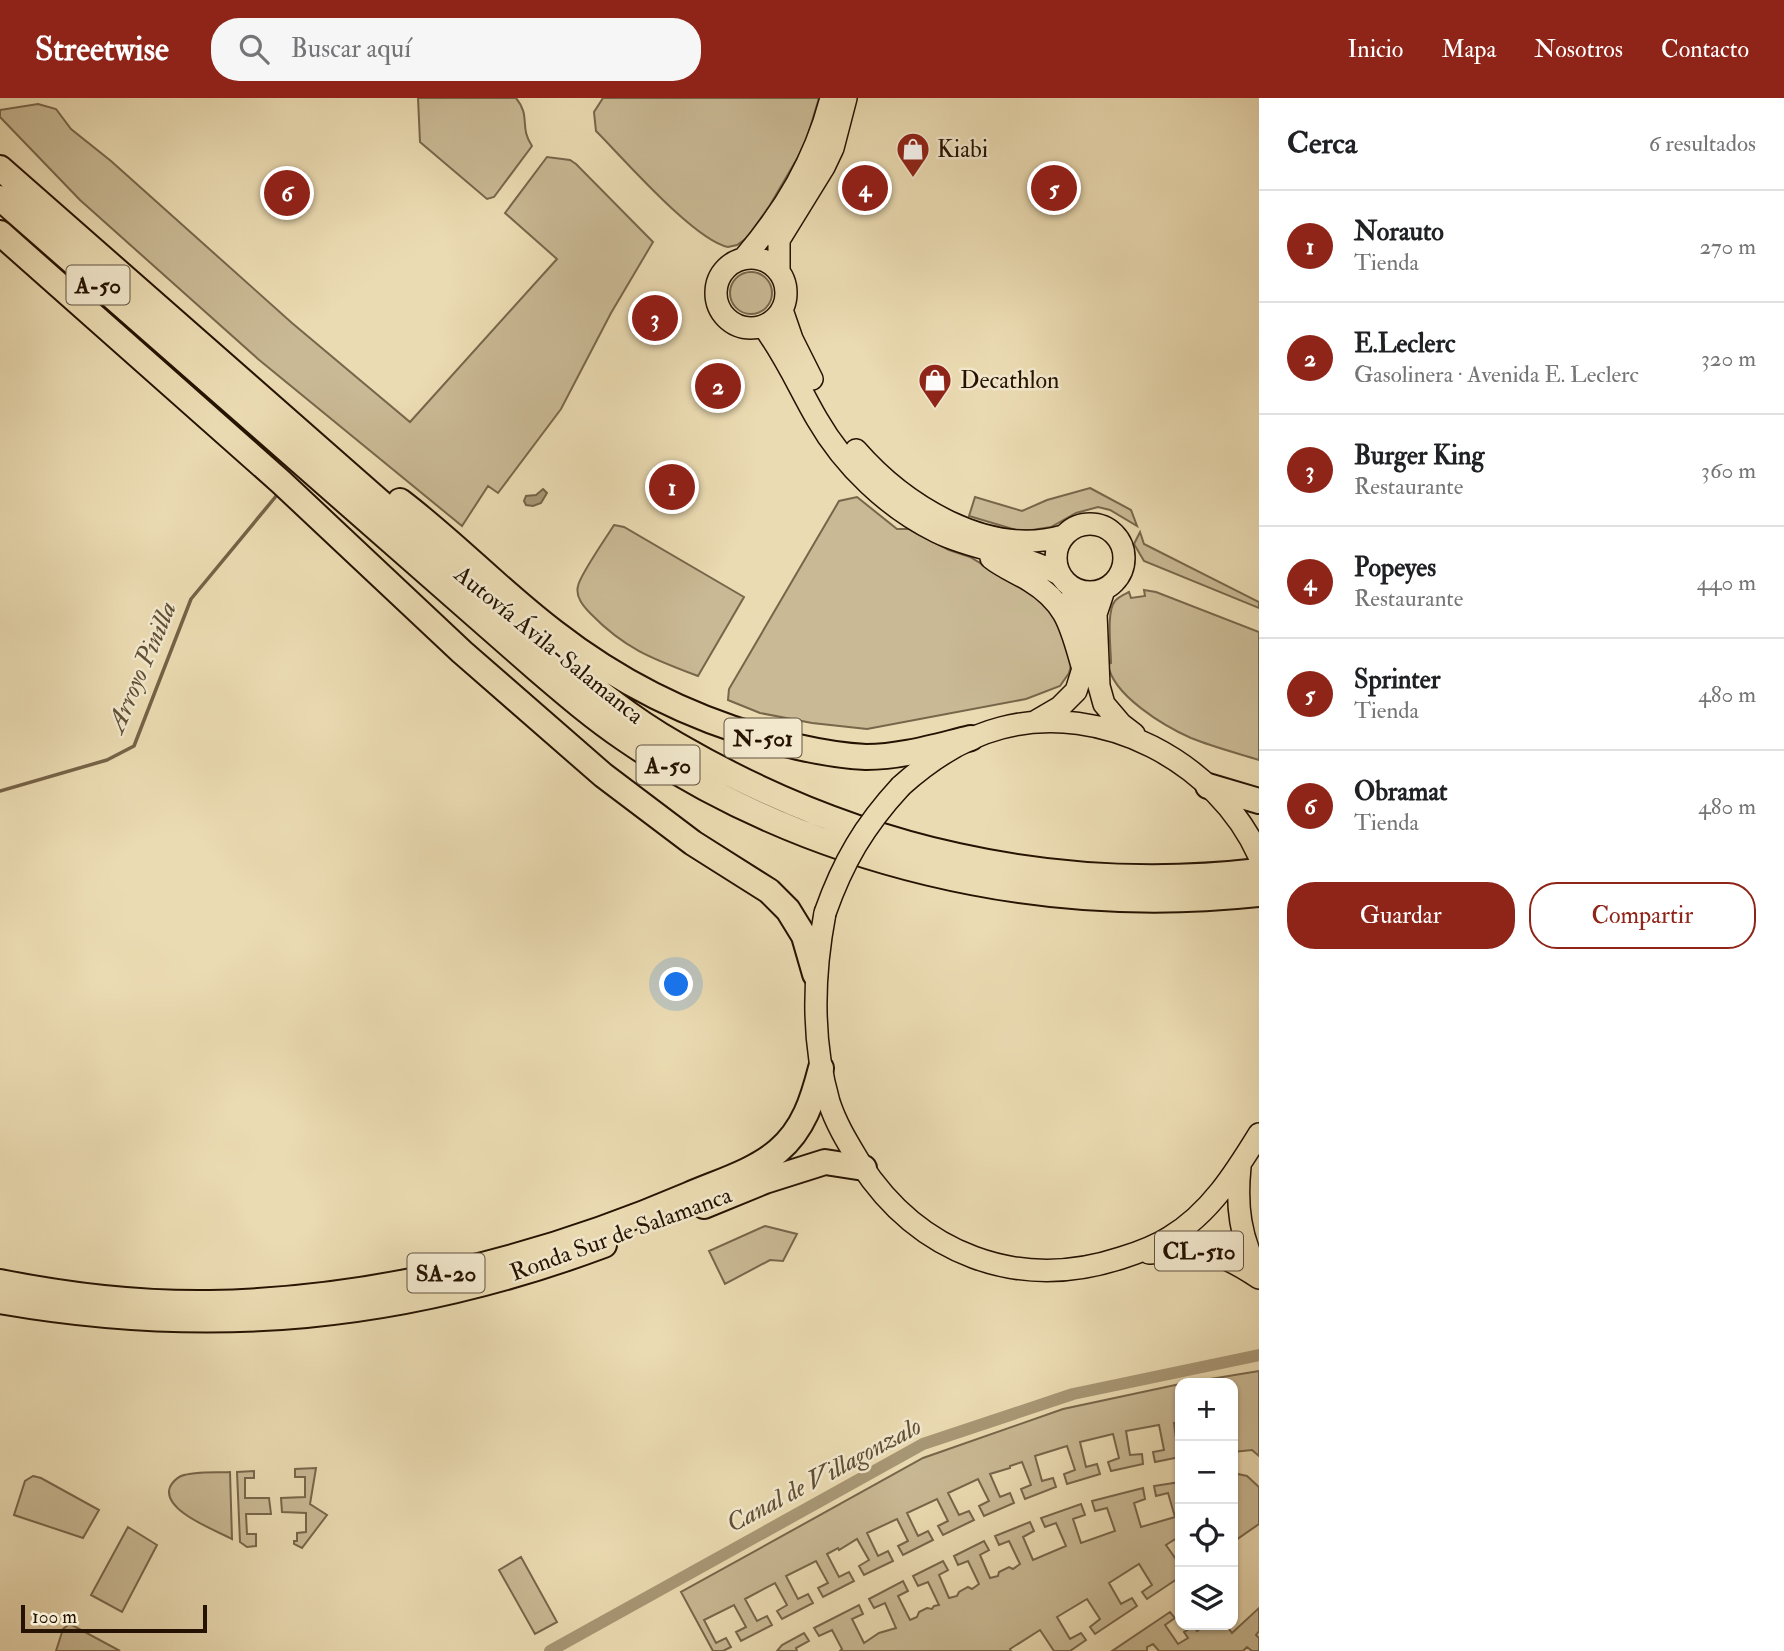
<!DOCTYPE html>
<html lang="es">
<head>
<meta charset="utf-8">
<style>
  :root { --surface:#fff; --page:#f6f6f6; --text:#202124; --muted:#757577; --line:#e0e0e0; --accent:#8f2418 }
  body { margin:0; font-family:"IM FELL Double Pica",serif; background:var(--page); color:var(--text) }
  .controls { position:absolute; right:21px; bottom:21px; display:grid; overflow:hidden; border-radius:14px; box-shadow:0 2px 5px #0004 }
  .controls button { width:63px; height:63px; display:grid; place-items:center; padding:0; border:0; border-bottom:2px solid var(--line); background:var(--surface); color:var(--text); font:35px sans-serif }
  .scale { position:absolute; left:21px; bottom:18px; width:186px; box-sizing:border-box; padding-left:7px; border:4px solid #251200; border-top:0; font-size:19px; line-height:24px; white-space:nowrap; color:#251200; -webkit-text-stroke:5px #f2e8cd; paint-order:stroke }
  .you { position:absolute; left:677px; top:887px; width:24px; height:24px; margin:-18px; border:5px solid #fff; border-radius:50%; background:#1a73e8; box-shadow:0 0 0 10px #1a73e833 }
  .badge { display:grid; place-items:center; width:46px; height:46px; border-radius:50%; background:var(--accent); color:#fff; font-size:23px; font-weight:700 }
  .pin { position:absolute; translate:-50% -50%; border:4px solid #fff; box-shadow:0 2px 7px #0006 }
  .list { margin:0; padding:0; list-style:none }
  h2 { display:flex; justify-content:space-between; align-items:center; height:91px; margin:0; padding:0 28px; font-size:30px }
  h2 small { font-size:23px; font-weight:400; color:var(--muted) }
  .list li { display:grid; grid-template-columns:46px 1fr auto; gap:21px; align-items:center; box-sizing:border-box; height:112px; padding:0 28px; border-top:2px solid var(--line) }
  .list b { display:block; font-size:26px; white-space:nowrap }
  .list p { margin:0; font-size:23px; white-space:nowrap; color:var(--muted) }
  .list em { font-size:23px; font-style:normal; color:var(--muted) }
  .actions { display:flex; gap:14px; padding:21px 28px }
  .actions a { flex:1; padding:16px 0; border:2px solid var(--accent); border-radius:28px; text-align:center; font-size:24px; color:var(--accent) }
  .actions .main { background:var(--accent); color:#fff }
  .icon { flex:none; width:38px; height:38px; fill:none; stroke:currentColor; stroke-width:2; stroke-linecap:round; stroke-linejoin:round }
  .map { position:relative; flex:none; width:1259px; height:1553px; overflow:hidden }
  header { display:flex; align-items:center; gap:42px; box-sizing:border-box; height:98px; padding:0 35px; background:var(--accent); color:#fff }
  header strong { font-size:33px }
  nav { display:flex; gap:38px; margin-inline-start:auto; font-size:24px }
  .search { width:490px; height:63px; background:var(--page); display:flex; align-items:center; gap:18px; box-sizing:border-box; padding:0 24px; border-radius:28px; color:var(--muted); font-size:26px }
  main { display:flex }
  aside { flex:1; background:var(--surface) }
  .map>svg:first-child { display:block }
  .green { fill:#c9b994; stroke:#77664a; stroke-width:2 }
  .water { fill:#a89775; stroke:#746246; stroke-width:2 }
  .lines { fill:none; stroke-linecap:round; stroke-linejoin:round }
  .stream { stroke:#746246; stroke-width:3.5 }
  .canal { stroke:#a89775; stroke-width:12 }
  .primary-casing { stroke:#251200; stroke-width:24 }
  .highway-casing { stroke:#251200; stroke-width:28 }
  .primary { stroke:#ebdbb2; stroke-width:21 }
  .highway { stroke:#ebdbb2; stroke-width:24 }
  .primary-bridge-casing { stroke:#251200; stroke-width:24; stroke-linecap:butt }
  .primary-bridge { stroke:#ebdbb2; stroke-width:21 }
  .labels { text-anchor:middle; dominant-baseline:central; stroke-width:5; stroke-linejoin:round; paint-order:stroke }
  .shield { fill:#f2e8cd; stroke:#62523e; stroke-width:2 }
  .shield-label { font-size:23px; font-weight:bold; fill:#251200 }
  .poi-label { font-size:24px; fill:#251200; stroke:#f2e8cd; text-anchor:start }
  .street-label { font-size:24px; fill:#251200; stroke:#f2e8cd }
  .water-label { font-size:26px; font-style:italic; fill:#604e35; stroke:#f2e8cd }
</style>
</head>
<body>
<header>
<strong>Streetwise</strong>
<div class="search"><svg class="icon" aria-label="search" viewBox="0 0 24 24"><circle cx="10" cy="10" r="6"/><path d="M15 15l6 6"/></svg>Buscar aquí</div>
<nav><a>Inicio</a><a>Mapa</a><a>Nosotros</a><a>Contacto</a></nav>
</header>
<main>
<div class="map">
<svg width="1259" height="1553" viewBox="0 0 1259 1553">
  <rect width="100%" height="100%" fill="#ebdbb2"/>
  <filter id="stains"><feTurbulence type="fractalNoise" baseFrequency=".00286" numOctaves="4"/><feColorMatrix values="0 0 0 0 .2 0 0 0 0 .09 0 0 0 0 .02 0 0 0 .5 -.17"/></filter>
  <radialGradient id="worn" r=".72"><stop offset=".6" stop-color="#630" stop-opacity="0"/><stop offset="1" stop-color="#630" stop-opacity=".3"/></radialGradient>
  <path class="green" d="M 418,0 L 516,0 C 531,18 519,29 532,48 L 494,99 L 487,101 L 420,44 Z
    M 603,0 L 819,0 L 805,47 L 770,107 L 748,139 L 737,147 L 728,149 C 694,142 623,60 596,33 L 594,14 Z
    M 38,6 L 56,11 L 71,31 L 111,63 L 292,225 L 410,324 L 557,161 L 505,115 L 547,59 L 570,62 L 576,66 L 653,144 L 611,215 L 561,311 L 498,395 L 488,388 L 462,428 L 258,261 L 80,102 L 0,19 L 0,12 Z
    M730 195a21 21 0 1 1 42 0a21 21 0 1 1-42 0Z
    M 1090,390 L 1131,412 L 1137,428 L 1110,412 L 1098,409 L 1076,415 L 1051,429 L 1032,432 L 1016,432 L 969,418 L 975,399 L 1022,413 L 1047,402 Z
    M 857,399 L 897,431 L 909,431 L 949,452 L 970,459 L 1040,501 L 1056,518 L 1072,564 L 1069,575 L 1060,588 L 1026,601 L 867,631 L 812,625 L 760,615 L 728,602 L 729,591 L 839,403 Z
    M 614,427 L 624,429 L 744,499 L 698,578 C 653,561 625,551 591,516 C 584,509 575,499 578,488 C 580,477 606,440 614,427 Z
    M 1140,434 L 1144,446 L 1259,504 L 1259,510 L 1144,463 L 1134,446 Z
    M 1144,492 L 1156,494 L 1259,534 L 1259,662 C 1237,655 1213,649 1191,640 C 1164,628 1112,597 1108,566 L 1111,565 C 1111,551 1106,513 1115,503 C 1118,499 1125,496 1129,494 L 1131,500 L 1145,498 Z
    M 765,1128 L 797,1136 L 783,1163 L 770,1162 L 725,1186 L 709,1153 Z
    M 1259,1273 L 1259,1358 L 1252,1352 L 1233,1354 L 1233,1285 L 1186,1285 Z
    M 1180,1286 L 1180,1323 L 1174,1325 L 1177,1349 L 1180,1349 L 1180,1359 L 1155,1364 L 1153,1354 L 1164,1352 L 1159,1327 L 1126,1333 L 1130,1357 L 1142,1356 L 1143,1366 L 1111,1373 L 1108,1364 L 1119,1360 L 1113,1336 L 1080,1344 L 1086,1369 L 1097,1366 L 1100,1376 L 1067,1386 L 1064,1376 L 1075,1372 L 1067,1348 L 1035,1358 L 1042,1383 L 1053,1380 L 1056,1389 L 1025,1401 L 1021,1391 L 1031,1387 L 1022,1364 L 1010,1368 L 1010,1370 L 990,1376 L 1000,1399 L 1010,1395 L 1014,1405 L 984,1418 L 979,1408 L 989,1403 L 978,1381 L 948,1395 L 959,1417 L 969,1413 L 974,1422 L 943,1437 L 938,1428 L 948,1423 L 937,1401 L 907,1415 L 918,1438 L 928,1433 L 933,1442 L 903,1457 L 898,1448 L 908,1443 L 897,1421 L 867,1435 L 878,1458 L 888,1453 L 893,1463 L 864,1477 L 859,1468 L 869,1462 L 857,1441 L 839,1452 L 838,1450 L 827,1456 L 839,1479 L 849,1474 L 854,1483 L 823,1499 L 818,1490 L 828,1485 L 816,1463 L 786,1478 L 798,1501 L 808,1496 L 813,1505 L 782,1521 L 777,1513 L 787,1507 L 775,1485 L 745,1501 L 757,1523 L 767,1518 L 772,1527 L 741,1543 L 736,1534 L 746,1529 L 734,1507 L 704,1522 L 716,1545 L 726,1540 L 731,1549 L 723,1553 L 713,1553 L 681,1494 L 923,1360 L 1063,1311 Z
    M 316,1370 L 310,1406 L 327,1417 L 302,1450 L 294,1446 L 294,1443 L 297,1443 L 297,1435 L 306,1434 L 306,1415 L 282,1414 L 281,1400 L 305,1399 L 305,1379 L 295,1379 L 295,1371 Z
    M 254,1373 L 254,1380 L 245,1380 L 245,1400 L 269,1400 L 271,1416 L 246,1416 L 247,1436 L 256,1436 L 256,1448 L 247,1449 L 240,1444 L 237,1374 Z
    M 230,1374 L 232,1441 C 215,1432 161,1412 170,1389 C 172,1385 177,1380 181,1378 C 196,1373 216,1375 230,1374 Z
    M 1238,1376 L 1247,1378 L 1259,1389 L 1259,1426 L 1233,1444 L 1233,1377 Z
    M 33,1378 L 41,1380 L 99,1412 L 83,1440 L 14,1417 L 25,1383 Z
    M 1180,1384 L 1180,1438 L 1166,1447 L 1180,1467 L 1180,1479 L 1147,1501 L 1142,1494 L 1152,1487 L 1139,1466 L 1109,1485 L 1121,1506 L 1132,1500 L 1137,1508 L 1095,1536 L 1090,1529 L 1100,1521 L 1087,1501 L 1057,1519 L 1070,1541 L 1081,1535 L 1086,1542 L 1070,1553 L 1054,1553 L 1040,1532 L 1010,1551 L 1011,1553 L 840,1553 L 842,1551 L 832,1532 L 819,1538 L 814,1530 L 859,1507 L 863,1516 L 852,1521 L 864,1545 L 879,1535 L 896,1530 L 885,1505 L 874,1510 L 869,1501 L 903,1483 L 908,1493 L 898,1498 L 910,1522 L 917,1519 L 919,1514 L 927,1510 L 932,1511 L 934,1508 L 939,1507 L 928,1484 L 918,1488 L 913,1478 L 943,1463 L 948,1472 L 939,1477 L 949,1500 L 957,1498 L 959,1494 L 968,1489 L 972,1491 L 979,1486 L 968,1463 L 958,1467 L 954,1458 L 984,1443 L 989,1452 L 980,1457 L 990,1480 L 998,1478 L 999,1474 L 1009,1469 L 1013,1471 L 1020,1466 L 1009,1443 L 999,1447 L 995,1438 L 1030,1424 L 1034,1433 L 1023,1439 L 1033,1462 L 1066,1448 L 1056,1425 L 1045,1429 L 1041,1420 L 1081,1406 L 1085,1417 L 1073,1421 L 1081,1445 L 1115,1433 L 1107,1410 L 1095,1413 L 1092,1403 L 1143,1390 L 1145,1401 L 1134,1405 L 1141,1429 L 1175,1419 L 1168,1395 L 1156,1398 L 1154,1388 Z
    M 128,1429 L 157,1447 L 122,1514 L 91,1497 Z
    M 521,1459 L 557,1524 L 535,1536 L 499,1472 Z
    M 1259,1510 L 1259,1533 L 1256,1537 L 1259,1540 L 1259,1553 L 1252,1553 L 1247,1549 L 1243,1553 L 1159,1553 L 1153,1546 L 1147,1549 L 1147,1553 L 1112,1553 L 1170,1514 L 1175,1520 L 1165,1527 L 1178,1546 L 1188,1540 L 1184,1534 L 1194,1528 L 1197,1533 L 1206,1527 L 1226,1527 L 1232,1535 Z
    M 68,1527 L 72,1527 L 120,1553 L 56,1553 L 63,1531 Z
    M 804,1535 L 809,1543 L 796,1550 L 797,1553 L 777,1553 L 782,1547 Z"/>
  <path class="water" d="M 543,391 L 547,395 L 541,405 L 533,408 L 526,407 L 524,403 L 526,398 L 536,397 Z"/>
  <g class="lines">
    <path class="stream" d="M 0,693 L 107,662 L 134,648 L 191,501 L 277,397"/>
    <path class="canal" d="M 550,1553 L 923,1346 L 1073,1296 L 1259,1257"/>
    <defs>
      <path id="primary" d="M 744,160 C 785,112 815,62 831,0
        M716 195a35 35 0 1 1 70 0a35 35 0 1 1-70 0Z
        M 779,173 L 779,142 L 824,69 L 833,50 L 846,0
        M 782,212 L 792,241 L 812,281
        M 763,228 C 785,257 799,290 817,321 C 844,368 888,410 937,434 C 976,453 1021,455 1059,476
        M 856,352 C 904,407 988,460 1063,438
        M1056 460a34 34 0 1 1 68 0a34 34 0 1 1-68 0Z
        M 991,460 C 1002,469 1017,475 1030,483 C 1068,506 1071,531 1083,571
        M 1104,492 L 1096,516 L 1099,588 L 1104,606 L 1121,626 L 1134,636
        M 1036,623 L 1060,609 L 1076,593 L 1086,561 L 1085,524 L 1071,489
        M 901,688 C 930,662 963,640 1001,630 C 1102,603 1217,664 1259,758
        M 825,815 C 813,878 811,941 829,1004 C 836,1026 848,1045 860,1065 C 919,1156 1018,1194 1121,1160 C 1137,1155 1156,1148 1170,1139 C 1210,1115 1235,1075 1259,1036
        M 1240,1069 C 1236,1108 1240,1140 1259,1175
        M 1149,1155 C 1202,1151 1214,1150 1259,1180"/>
      <path id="highway" d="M 0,70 L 545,549 C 587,585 629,620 677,647 C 856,751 1053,797 1259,773
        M 0,100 L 538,572 C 566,596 594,620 625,641 C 809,767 1039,820 1259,796
        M 0,135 L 281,384 L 462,554 L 603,677 L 693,745 L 769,793 L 788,812 L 804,838 L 815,876
        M 400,403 C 454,444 500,493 554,534 C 626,590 709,629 798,649 C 820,654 843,658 866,659 C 902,659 937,648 971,640
        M 1208,688 L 1259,703
        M 704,1108 L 765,1083 L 825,1064 L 864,1070
        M 0,1184 C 70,1198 139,1206 210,1205 C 373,1202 539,1161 688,1097 C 718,1084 753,1074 778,1053 C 804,1031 813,1001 821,970
        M 0,1203 C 212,1240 403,1222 604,1147"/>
    </defs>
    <use href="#primary" class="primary-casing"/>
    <use href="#highway" class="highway-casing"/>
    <use href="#primary" class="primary"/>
    <use href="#highway" class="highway"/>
    <defs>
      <path id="primary-bridge" d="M 825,815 C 843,764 864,728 901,688"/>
    </defs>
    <use href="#primary-bridge" class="primary-bridge-casing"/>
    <use href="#primary-bridge" class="primary-bridge"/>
  </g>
  <defs>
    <symbol id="shop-pin" viewBox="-11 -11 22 30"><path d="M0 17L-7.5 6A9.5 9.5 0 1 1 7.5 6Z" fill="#8f2418" stroke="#f2e8cd"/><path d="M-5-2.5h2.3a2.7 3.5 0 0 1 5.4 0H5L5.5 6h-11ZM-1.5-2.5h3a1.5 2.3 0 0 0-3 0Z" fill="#fff"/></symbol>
  </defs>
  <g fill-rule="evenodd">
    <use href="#shop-pin" x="894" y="32" width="38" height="52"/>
    <use href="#shop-pin" x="916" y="263" width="38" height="52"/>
  </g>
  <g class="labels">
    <g class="shield">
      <rect x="66.5" y="167.5" width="63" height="39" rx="5"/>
      <rect x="724.5" y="620.5" width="77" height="39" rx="5"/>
      <rect x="636.5" y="647.5" width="63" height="39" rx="5"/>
      <rect x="1155" y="1133.5" width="88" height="39" rx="5"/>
      <rect x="407.5" y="1155.5" width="77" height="39" rx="5"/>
    </g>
    <g class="shield-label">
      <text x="98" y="187">A-50</text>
      <text x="763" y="640">N-501</text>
      <text x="668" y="667">A-50</text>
      <text x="1199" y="1153">CL-510</text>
      <text x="446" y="1175">SA-20</text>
    </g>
    <g class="poi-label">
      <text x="937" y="51">Kiabi</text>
      <text x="960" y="282">Decathlon</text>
    </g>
    <g class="street-label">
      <text transform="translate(549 547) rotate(39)">Autovía Ávila-Salamanca</text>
      <text transform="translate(621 1136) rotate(-20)">Ronda Sur de Salamanca</text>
    </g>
    <g class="water-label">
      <text transform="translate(142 569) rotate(-67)">Arroyo Pinilla</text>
      <text transform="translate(824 1377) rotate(-28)">Canal de Villagonzalo</text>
    </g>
  </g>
  <rect width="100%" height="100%" filter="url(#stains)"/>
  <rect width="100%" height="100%" fill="url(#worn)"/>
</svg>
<div class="controls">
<button>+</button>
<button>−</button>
<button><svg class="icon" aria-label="locate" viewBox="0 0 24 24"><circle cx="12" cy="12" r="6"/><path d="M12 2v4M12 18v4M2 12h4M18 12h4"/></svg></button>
<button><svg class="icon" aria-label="layers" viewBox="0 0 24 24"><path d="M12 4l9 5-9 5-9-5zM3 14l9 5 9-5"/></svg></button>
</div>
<div class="scale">100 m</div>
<div class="you"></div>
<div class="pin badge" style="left:672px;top:389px">1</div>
<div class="pin badge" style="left:718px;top:288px">2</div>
<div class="pin badge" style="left:655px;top:220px">3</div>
<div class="pin badge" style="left:865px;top:90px">4</div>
<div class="pin badge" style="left:1054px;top:90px">5</div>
<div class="pin badge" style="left:287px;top:95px">6</div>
</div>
<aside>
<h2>Cerca<small>6 resultados</small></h2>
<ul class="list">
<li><span class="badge">1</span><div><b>Norauto</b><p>Tienda</p></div><em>270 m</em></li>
<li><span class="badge">2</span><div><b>E.Leclerc</b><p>Gasolinera · Avenida E. Leclerc</p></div><em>320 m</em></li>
<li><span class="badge">3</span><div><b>Burger King</b><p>Restaurante</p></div><em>360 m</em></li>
<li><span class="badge">4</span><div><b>Popeyes</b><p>Restaurante</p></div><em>440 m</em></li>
<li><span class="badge">5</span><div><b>Sprinter</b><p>Tienda</p></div><em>480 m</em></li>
<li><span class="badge">6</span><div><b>Obramat</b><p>Tienda</p></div><em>480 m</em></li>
</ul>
<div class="actions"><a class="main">Guardar</a><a>Compartir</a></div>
</aside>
</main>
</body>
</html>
